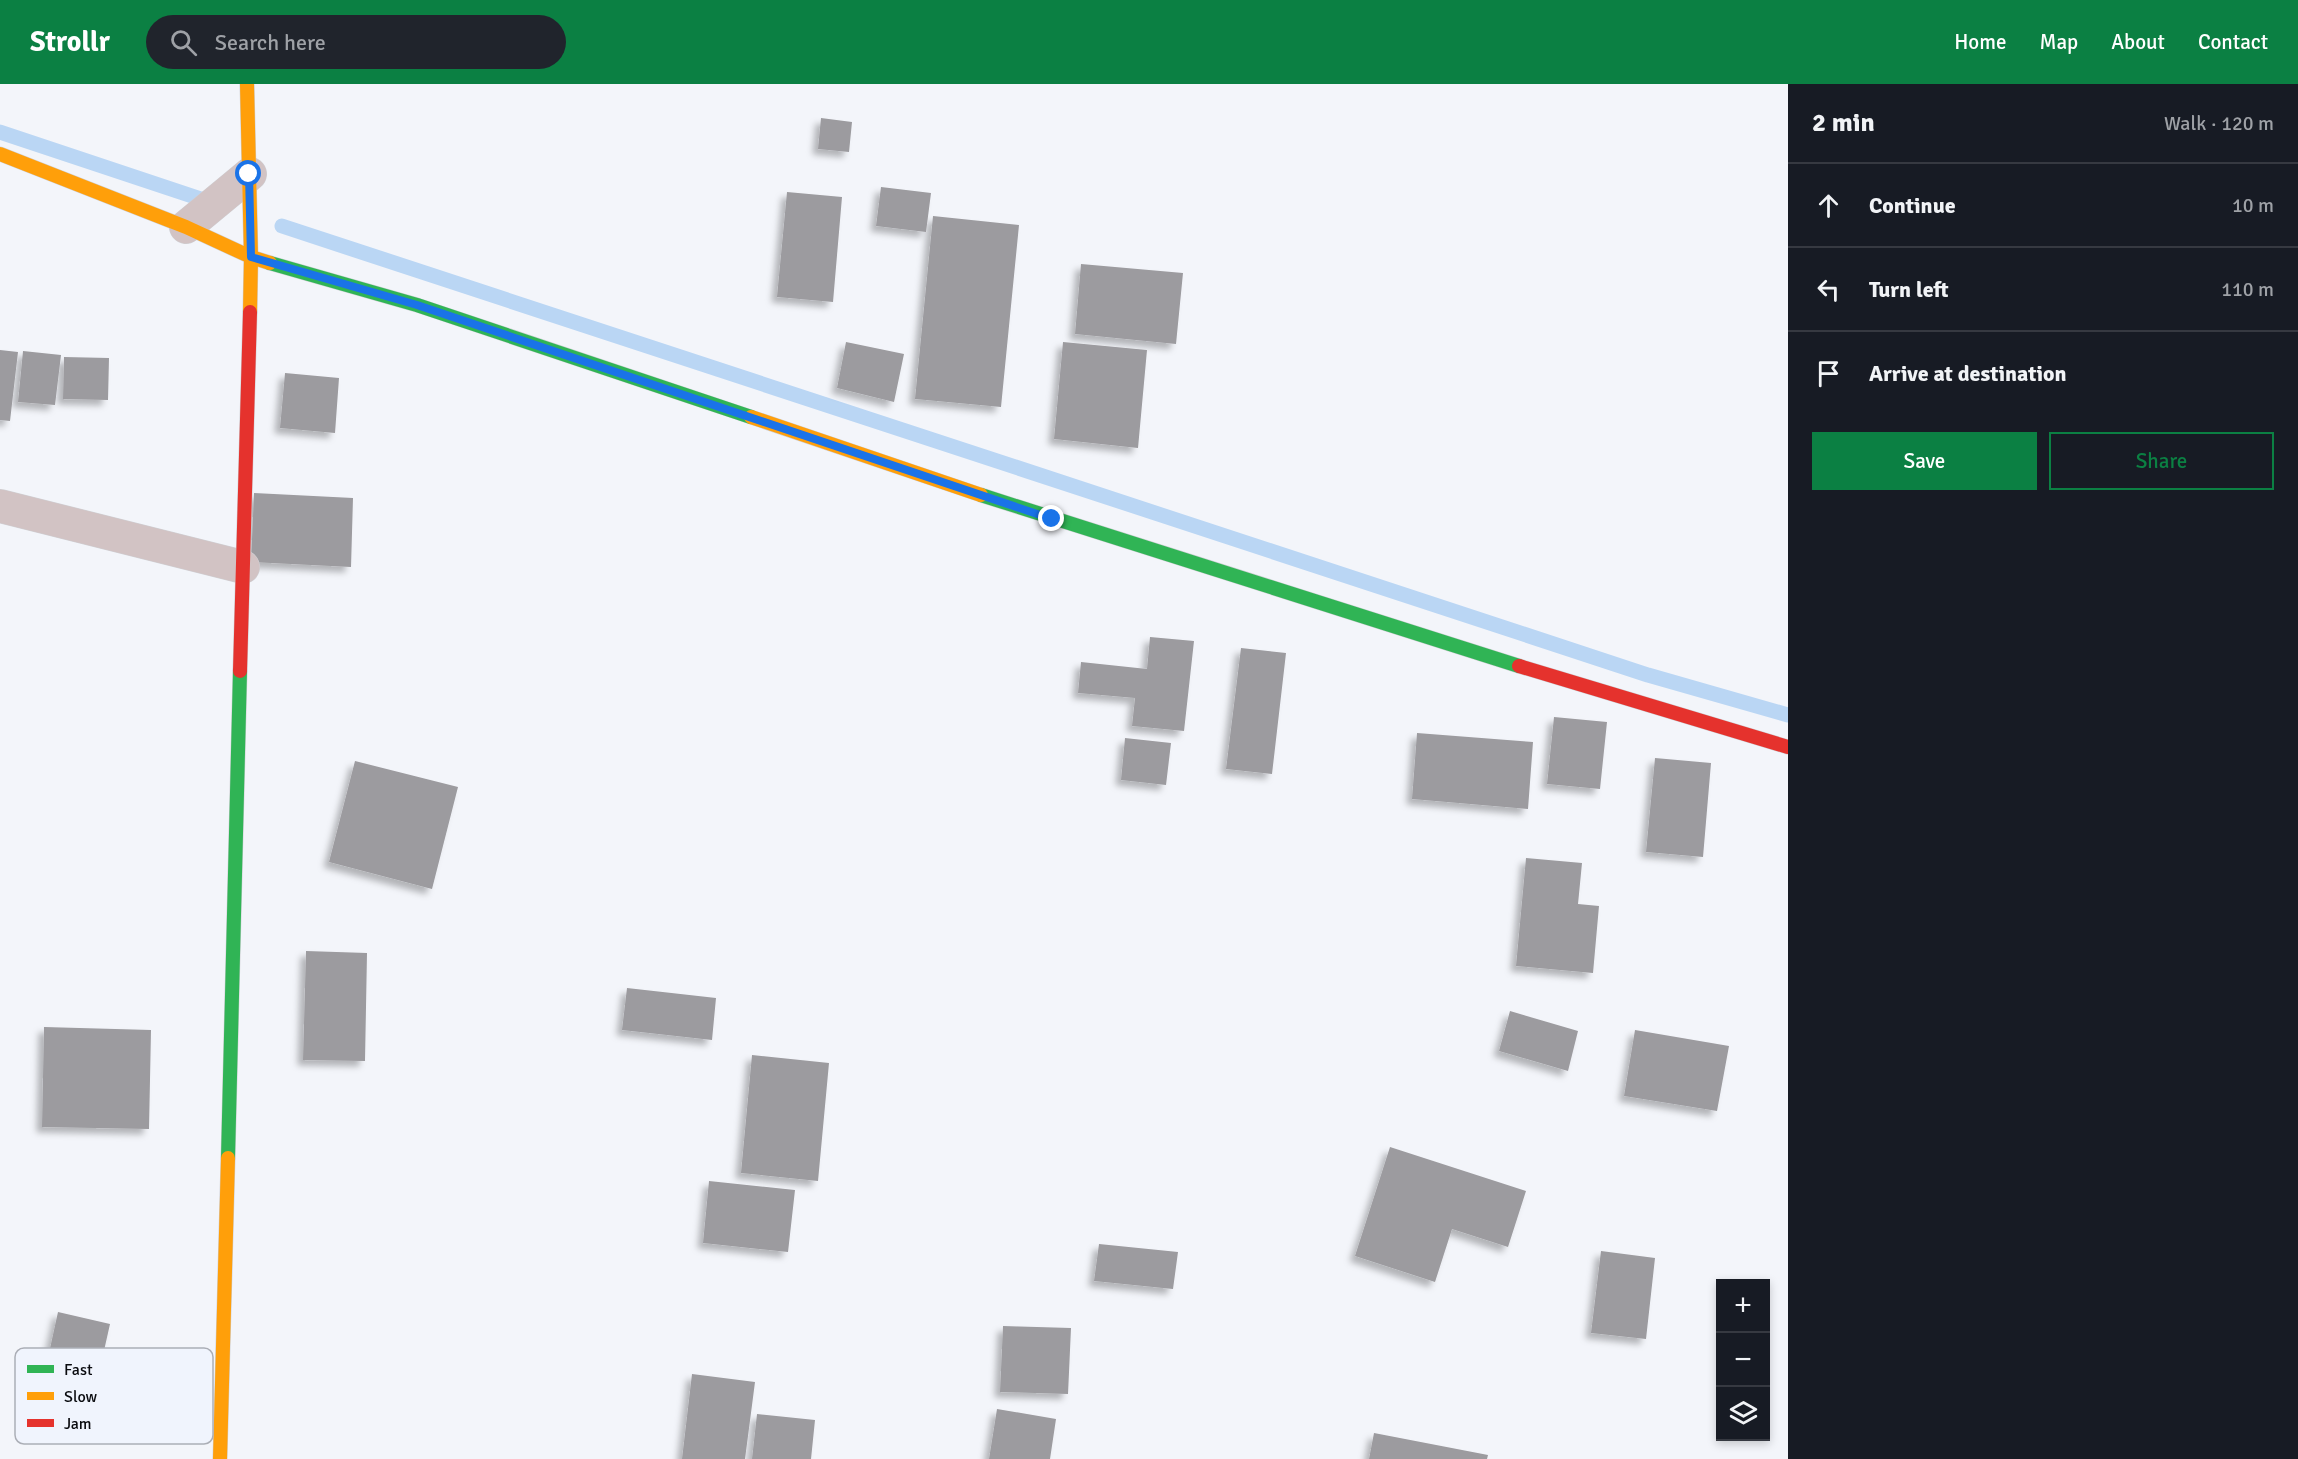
<!DOCTYPE html>
<html lang="en">
<head>
<meta charset="utf-8">
<style>
  :root { --surface:#171b24; --page:#20242c; --text:#f1f3f6; --muted:#9ea1a6; --line:#363941; --accent:#0b8043 }
  body { margin:0; font-family:Signika,sans-serif; background:var(--page); color:var(--text) }
  .controls { position:absolute; right:18px; bottom:18px; display:grid; overflow:hidden; border-radius:0px; box-shadow:0 3px 9px #0003 }
  .controls button { width:54px; height:54px; display:grid; place-items:center; padding:0; border:0; border-bottom:2px solid var(--line); background:var(--surface); color:var(--text); font:30px sans-serif }
  .stop { position:absolute; width:18px; height:18px; margin:-14px; border:4px solid #1a73e8; border-radius:50%; background:#fff }
  .stop.end { background:#1a73e8; border-color:#fff; box-shadow:0 2px 6px #0008 }
  .list { margin:0; padding:0; list-style:none }
  h2 { display:flex; justify-content:space-between; align-items:center; height:78px; margin:0; padding:0 24px; font-size:26px }
  h2 small { font-size:20px; font-weight:400; color:var(--muted) }
  .list li { display:grid; grid-template-columns:39px 1fr auto; gap:18px; align-items:center; box-sizing:border-box; height:84px; padding:0 24px; border-top:2px solid var(--line) }
  .list b { display:block; font-size:22px; white-space:nowrap }
  .list em { font-size:20px; font-style:normal; color:var(--muted) }
  .actions { display:flex; gap:12px; padding:18px 24px }
  .actions a { flex:1; padding:14px 0; border:2px solid var(--accent); border-radius:0px; text-align:center; font-size:21px; color:var(--accent) }
  .actions .main { background:var(--accent); color:#fff }
  .icon { flex:none; width:33px; height:33px; fill:none; stroke:currentColor; stroke-width:2; stroke-linecap:round; stroke-linejoin:round }
  .map { position:relative; flex:none; width:1788px; height:1375px; overflow:hidden }
  header { display:flex; align-items:center; gap:36px; box-sizing:border-box; height:84px; padding:0 30px; background:var(--accent); color:#fff }
  header strong { font-size:28px }
  nav { display:flex; gap:33px; margin-inline-start:auto; font-size:21px }
  .search { width:420px; height:54px; background:var(--page); display:flex; align-items:center; gap:15px; box-sizing:border-box; padding:0 21px; border-radius:33px; color:var(--muted); font-size:22px }
  main { display:flex }
  aside { flex:1; background:var(--surface) }
  .map>svg:first-child { display:block }
  .lines { fill:none; stroke-linecap:round; stroke-linejoin:round }
  .stream { stroke:#bad6f4; stroke-width:15 }
  .building { fill:#9c9b9f; filter:url(#shadow) }
  .street-casing { stroke:#cfd0d4; stroke-width:34 }
  .fast-casing { stroke:#cfd0d4; stroke-width:15 }
  .slow-casing { stroke:#cfd0d4; stroke-width:15 }
  .jam-casing { stroke:#cfd0d4; stroke-width:15 }
  .street { stroke:#d2c3c4; stroke-width:33 }
  .fast { stroke:#30b455; stroke-width:14 }
  .slow { stroke:#ff9f0a; stroke-width:14 }
  .jam { stroke:#e5322d; stroke-width:14 }
  .route { stroke:#1a73e8; stroke-width:8 }
  .key { fill:#f0f4fd; stroke:#abaeb6; stroke-width:1.5 }
  .key-label { font-size:16px; fill:#0a0b0f }
</style>
</head>
<body>
<header>
<strong>Strollr</strong>
<div class="search"><svg class="icon" aria-label="search" viewBox="0 0 24 24"><circle cx="10" cy="10" r="6"/><path d="M15 15l6 6"/></svg>Search here</div>
<nav><a>Home</a><a>Map</a><a>About</a><a>Contact</a></nav>
</header>
<main>
<div class="map">
<svg width="1788" height="1375" viewBox="0 0 1788 1375">
  <defs>
    <filter id="shadow"><feDropShadow dx="-5.5" dy="5.5" stdDeviation="3" flood-color="#0004"/></filter>
  </defs>
  <rect width="100%" height="100%" fill="#f3f5fa"/>
  <g class="lines">
    <path class="stream" d="M 0,48 L 207,117
      M 282,142 L 1648,591 L 1788,631"/>
  </g>
  <path class="building" d="M 821,34 L 852,38 L 849,68 L 818,65 Z
    M 881,103 L 931,109 L 926,148 L 876,142 Z
    M 787,108 L 842,113 L 833,218 L 777,213 Z
    M 933,132 L 1019,141 L 1001,323 L 915,315 Z
    M 1081,180 L 1183,189 L 1176,260 L 1075,250 Z
    M 846,258 L 904,270 L 894,318 L 837,304 Z
    M 1063,258 L 1147,266 L 1138,364 L 1054,355 Z
    M 0,266 L 18,268 L 10,337 L 0,336 Z
    M 23,267 L 61,271 L 55,321 L 18,318 Z
    M 64,273 L 109,274 L 108,316 L 63,315 Z
    M 285,289 L 339,294 L 335,349 L 280,344 Z
    M 254,409 L 353,414 L 351,483 L 251,478 Z
    M 1150,553 L 1194,557 L 1184,647 L 1132,642 L 1135,614 L 1078,609 L 1081,578 L 1147,585 Z
    M 1241,564 L 1286,569 L 1272,690 L 1226,685 Z
    M 1554,633 L 1607,638 L 1600,705 L 1547,700 Z
    M 1417,649 L 1533,658 L 1528,725 L 1412,715 Z
    M 1125,654 L 1171,659 L 1166,701 L 1121,696 Z
    M 1655,674 L 1711,679 L 1703,773 L 1646,768 Z
    M 355,677 L 458,703 L 432,805 L 329,778 Z
    M 1526,774 L 1582,779 L 1578,820 L 1599,822 L 1593,889 L 1516,882 Z
    M 306,867 L 367,869 L 365,977 L 303,976 Z
    M 627,904 L 716,914 L 712,956 L 622,946 Z
    M 1510,927 L 1578,947 L 1568,987 L 1499,967 Z
    M 44,943 L 151,946 L 149,1045 L 42,1043 Z
    M 1635,946 L 1729,962 L 1717,1027 L 1624,1012 Z
    M 752,971 L 829,979 L 818,1097 L 741,1089 Z
    M 1390,1063 L 1526,1107 L 1508,1163 L 1452,1145 L 1435,1198 L 1355,1172 Z
    M 709,1097 L 795,1106 L 788,1168 L 703,1159 Z
    M 1099,1160 L 1178,1168 L 1173,1205 L 1094,1197 Z
    M 1601,1167 L 1655,1174 L 1646,1255 L 1591,1249 Z
    M 58,1228 L 110,1240 L 101,1280 L 49,1269 Z
    M 1003,1242 L 1071,1244 L 1068,1310 L 1000,1308 Z
    M 692,1290 L 755,1298 L 745,1375 L 682,1375 Z
    M 997,1325 L 1056,1335 L 1050,1375 L 989,1375 Z
    M 757,1330 L 815,1336 L 811,1375 L 752,1375 Z
    M 1374,1349 L 1488,1371 L 1487,1375 L 1369,1375 Z"/>
  <g class="lines">
    <defs>
      <path id="street" d="M 186,143 L 250,90
        M 0,422 L 243,483"/>
      <path id="fast" d="M 270,179 L 417,221 L 751,333
        M 981,411 L 1519,582
        M 228,1074 L 240,587"/>
      <path id="slow" d="M 247,0 L 251,173 L 250,228
        M 0,70 L 186,143 L 251,173 L 270,179
        M 751,333 L 981,411
        M 220,1375 L 228,1074"/>
      <path id="jam" d="M 1519,582 L 1788,663
        M 240,587 L 250,228"/>
    </defs>
    <use href="#street" class="street-casing"/>
    <use href="#fast" class="fast-casing"/>
    <use href="#slow" class="slow-casing"/>
    <use href="#jam" class="jam-casing"/>
    <use href="#street" class="street"/>
    <use href="#fast" class="fast"/>
    <use href="#slow" class="slow"/>
    <use href="#jam" class="jam"/>
  </g>
  <g class="lines">
    <path class="route" d="M 249,90 L 251,173 L 417,221 L 1052,435"/>
  </g>
  <rect x="15" y="1264" width="198" height="96" rx="9" class="key"/>
  <rect x="27" y="1281" width="27" height="8" fill="#30b455"/>
  <rect x="27" y="1308" width="27" height="8" fill="#ff9f0a"/>
  <rect x="27" y="1335" width="27" height="8" fill="#e5322d"/>
  <g class="key-label">
    <text x="64" y="1291">Fast</text>
    <text x="64" y="1318">Slow</text>
    <text x="64" y="1345">Jam</text>
  </g>
</svg>
<div class="controls">
<button>+</button>
<button>−</button>
<button><svg class="icon" aria-label="layers" viewBox="0 0 24 24"><path d="M12 4l9 5-9 5-9-5zM3 14l9 5 9-5"/></svg></button>
</div>
<div class="stop" style="left:249px;top:90px"></div>
<div class="stop end" style="left:1052px;top:435px"></div>
</div>
<aside>
<h2>2 min<small>Walk · 120 m</small></h2>
<ul class="list">
<li><svg class="icon" aria-label="ahead" viewBox="0 0 24 24"><path d="M12 20V5M6 11l6-6 6 6"/></svg><div><b>Continue</b></div><em>10 m</em></li>
<li><svg class="icon" aria-label="left" viewBox="0 0 24 24"><path d="M17 20v-9H6M10 6l-5 5 5 5"/></svg><div><b>Turn left</b></div><em>110 m</em></li>
<li><svg class="icon" aria-label="arrive" viewBox="0 0 24 24"><path d="M6 21V4h12l-3 4 3 4H6"/></svg><div><b>Arrive at destination</b></div></li>
</ul>
<div class="actions"><a class="main">Save</a><a>Share</a></div>
</aside>
</main>
</body>
</html>
